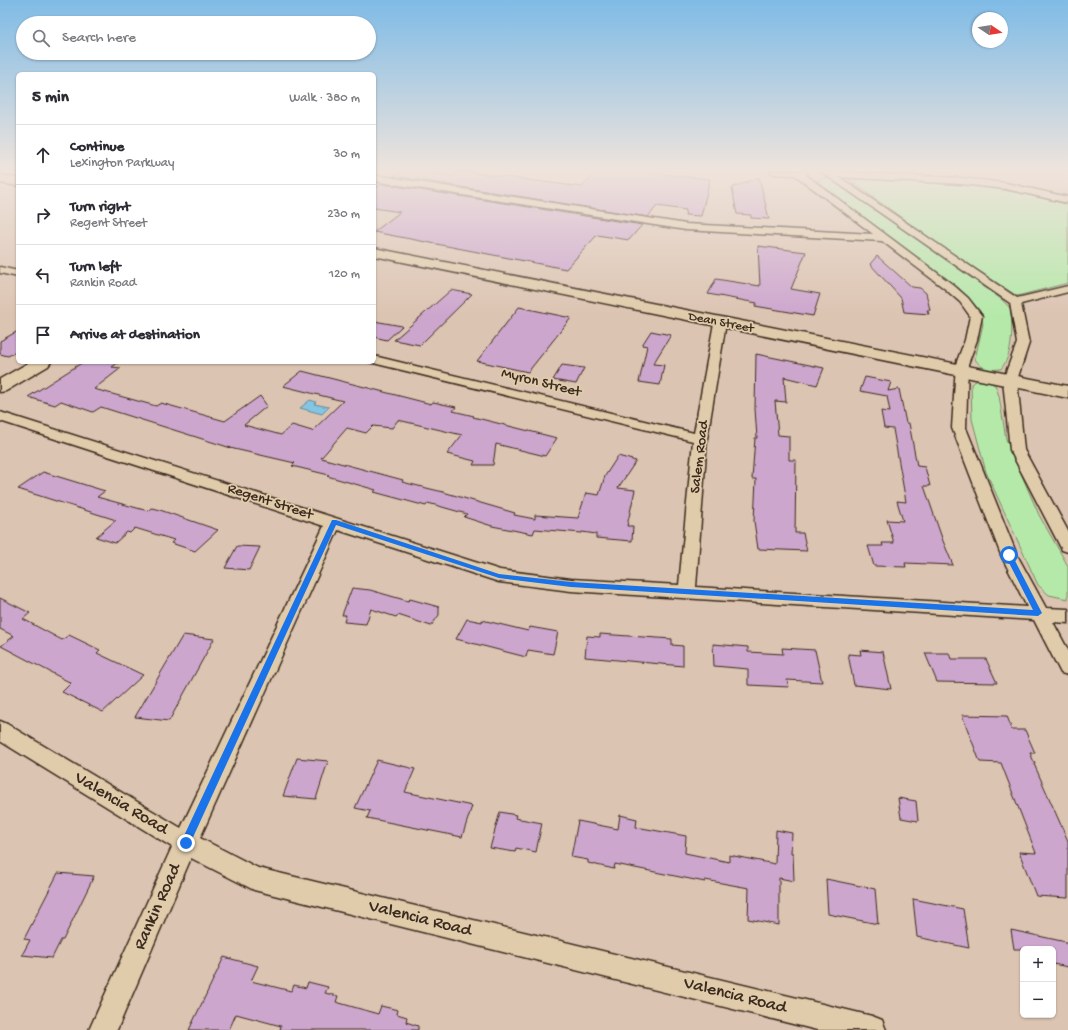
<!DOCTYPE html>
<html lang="en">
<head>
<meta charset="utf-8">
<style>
  :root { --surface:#fff; --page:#f7f7f7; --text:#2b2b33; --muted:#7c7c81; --line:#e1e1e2 }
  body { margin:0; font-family:"Gochi Hand",sans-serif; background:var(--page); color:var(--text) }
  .controls { position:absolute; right:12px; bottom:12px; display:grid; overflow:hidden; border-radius:6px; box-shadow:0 1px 3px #0004 }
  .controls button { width:36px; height:36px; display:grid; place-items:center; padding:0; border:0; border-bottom:1px solid var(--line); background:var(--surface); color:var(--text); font:20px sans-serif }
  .compass { position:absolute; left:972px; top:12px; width:36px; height:36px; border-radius:50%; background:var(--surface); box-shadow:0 1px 3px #0004; rotate:102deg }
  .stop { position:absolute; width:12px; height:12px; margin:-9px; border:3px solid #1a73e8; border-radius:50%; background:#fff }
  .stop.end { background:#1a73e8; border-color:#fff; box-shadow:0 1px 4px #0008 }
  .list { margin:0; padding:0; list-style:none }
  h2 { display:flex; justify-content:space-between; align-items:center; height:52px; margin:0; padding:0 16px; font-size:17px }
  h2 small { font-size:13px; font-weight:400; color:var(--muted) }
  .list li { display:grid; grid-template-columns:26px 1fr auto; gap:12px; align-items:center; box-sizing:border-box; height:60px; padding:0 16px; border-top:1px solid var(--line) }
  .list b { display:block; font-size:15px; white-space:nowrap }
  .list p { margin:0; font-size:13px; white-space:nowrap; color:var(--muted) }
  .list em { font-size:13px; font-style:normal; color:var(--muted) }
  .icon { flex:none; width:22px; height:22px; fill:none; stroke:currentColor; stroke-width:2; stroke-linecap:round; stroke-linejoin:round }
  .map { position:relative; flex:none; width:1068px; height:1030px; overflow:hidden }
  .search { position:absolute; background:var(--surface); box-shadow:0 1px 3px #0004; left:16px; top:16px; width:360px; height:44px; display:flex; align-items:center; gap:10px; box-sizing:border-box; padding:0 14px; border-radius:22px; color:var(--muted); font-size:15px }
  .panel { position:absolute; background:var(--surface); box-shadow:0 1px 3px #0004; left:16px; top:72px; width:360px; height:292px; border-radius:6px }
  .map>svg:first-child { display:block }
  .green { fill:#b5e9aa; stroke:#788a64 }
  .water { fill:#83c6e4; stroke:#668895 }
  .building { fill:#cda6ce; stroke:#3b2a1e }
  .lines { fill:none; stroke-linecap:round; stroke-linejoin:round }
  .street-casing { stroke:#3b2a1e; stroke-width:3 }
  .secondary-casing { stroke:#3b2a1e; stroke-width:3 }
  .street { fill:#e0ccab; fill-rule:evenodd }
  .secondary { fill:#e0ccab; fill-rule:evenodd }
  .route { fill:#1a73e8 }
  .labels { text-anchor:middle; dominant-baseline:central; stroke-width:3.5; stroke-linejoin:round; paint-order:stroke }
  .far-street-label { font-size:13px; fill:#3b2a1e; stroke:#e0ccab }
  .street-label { font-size:15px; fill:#3b2a1e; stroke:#e0ccab }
  .near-street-label { font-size:18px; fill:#3b2a1e; stroke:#e0ccab }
</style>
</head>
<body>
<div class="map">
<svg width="1068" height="1030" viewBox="0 0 1068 1030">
  <rect width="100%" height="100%" fill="#dcc4b2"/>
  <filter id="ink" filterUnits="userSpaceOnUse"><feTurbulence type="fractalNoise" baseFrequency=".025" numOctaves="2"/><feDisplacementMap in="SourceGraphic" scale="8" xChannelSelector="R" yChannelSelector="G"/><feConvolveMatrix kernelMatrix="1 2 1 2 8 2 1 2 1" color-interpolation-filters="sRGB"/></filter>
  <g filter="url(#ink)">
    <path class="green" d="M 826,178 L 834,180 L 1001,299 L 1011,309 C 1012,329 1014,352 1001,369 C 989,370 982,370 975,359 L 983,324 L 980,311 L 959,288 L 829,192 L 817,180 Z
      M 848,179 C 921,181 997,183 1068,205 L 1068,283 L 1017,296 L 934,241 Z
      M 986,380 L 995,385 L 999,396 L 1006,439 L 1039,515 L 1068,566 L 1068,599 L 1049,595 L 1038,585 L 986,472 L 972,419 L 971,384 L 976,381 Z"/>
    <path class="water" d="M 310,400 L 316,402 L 314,404 L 329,407 L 322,414 L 300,408 Z"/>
    <path class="building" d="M 402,171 L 424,171 L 453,176 L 458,172 L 467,173 L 469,172 L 582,187 L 597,171 L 631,171 L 710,179 L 701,216 L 685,215 L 686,210 L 657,206 L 648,217 L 393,176 Z
      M 759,177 L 769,219 L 751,218 L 751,215 L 737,214 L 732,188 Z
      M 382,184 L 642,225 L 629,240 L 597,235 L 566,269 L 374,232 L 400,212 L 374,208 L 374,189 Z
      M 758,246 L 806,252 L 791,289 L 820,294 L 813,316 L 755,306 L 757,303 L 708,294 L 716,279 L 760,286 Z
      M 877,256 L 912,287 L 920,288 L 926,293 L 930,310 L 927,310 L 929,314 L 904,312 L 901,298 L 870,264 Z
      M 451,290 L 472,294 L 420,345 L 394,340 Z
      M 519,307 L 571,318 L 528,372 L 477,361 Z
      M 374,321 L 402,326 L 387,340 L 374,337 Z
      M 18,331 L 18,351 L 8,356 L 0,354 L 0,341 Z
      M 651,331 L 671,335 L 653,364 L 664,365 L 660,385 L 639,382 L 647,346 L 642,345 Z
      M 756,354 L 824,368 L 817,385 L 784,377 L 786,402 L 775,401 L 778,435 L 789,436 L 789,460 L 796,460 L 795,533 L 803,533 L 807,551 L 758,549 L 754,521 L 756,479 L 752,479 L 755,438 L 757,438 L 755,409 Z
      M 83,362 L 119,362 L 112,367 L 121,368 L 94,389 L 156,406 L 161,403 L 225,421 L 260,396 L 267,406 L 244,425 L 281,435 L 292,425 L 312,431 L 343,401 L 283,386 L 302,371 L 431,404 L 433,402 L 456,407 L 453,411 L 474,416 L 473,417 L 557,438 L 545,456 L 496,444 L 493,465 L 473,465 L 475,461 L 447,454 L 462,435 L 398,420 L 392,428 L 373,426 L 366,433 L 347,428 L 321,458 L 403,480 L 402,482 L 443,492 L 515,513 L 514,515 L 535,519 L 535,515 L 578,518 L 586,493 L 599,495 L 605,476 L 618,456 L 636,461 L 618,488 L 635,490 L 627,526 L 633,526 L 632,541 L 596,538 L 596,534 L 582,532 L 582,533 L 535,529 L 533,534 L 492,526 L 464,517 L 467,514 L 428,503 L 426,506 L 374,492 L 376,490 L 327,476 L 329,475 L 292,466 L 295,463 L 230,448 L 231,448 L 101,407 L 93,412 L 61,401 L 55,405 L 28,397 Z
      M 562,365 L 584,368 L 576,384 L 553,380 Z
      M 865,377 L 891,382 L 888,391 L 899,389 L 906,423 L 909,423 L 917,466 L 925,467 L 930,486 L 924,486 L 943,541 L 953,565 L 905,563 L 906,567 L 874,566 L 868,546 L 883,546 L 882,543 L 894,543 L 887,520 L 903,521 L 897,501 L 906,502 L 893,429 L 884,428 L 881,411 L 890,412 L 887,396 L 860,391 Z
      M 43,472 L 105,491 L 97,497 L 148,511 L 151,508 L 157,509 L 218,530 L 195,551 L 171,543 L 174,540 L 135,528 L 130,533 L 127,532 L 115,543 L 96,537 L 116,520 L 18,489 Z
      M 237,546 L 260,547 L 249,570 L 225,568 Z
      M 352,588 L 370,590 L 408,601 L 410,599 L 439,607 L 439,615 L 431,626 L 398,615 L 396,617 L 371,609 L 366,624 L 344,622 L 346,615 L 342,615 Z
      M 0,598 L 30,613 L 23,619 L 62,640 L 69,635 L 100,650 L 97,653 L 143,675 L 103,712 L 62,692 L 71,683 L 1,646 L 14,636 L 0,629 Z
      M 467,619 L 482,622 L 482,620 L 528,631 L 530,627 L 558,632 L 553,654 L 528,650 L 526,657 L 456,639 Z
      M 600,634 L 672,639 L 672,645 L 683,646 L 683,666 L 585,657 L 587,636 L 600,637 Z
      M 183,635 L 214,639 L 169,721 L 135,717 Z
      M 713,644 L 748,647 L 748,652 L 783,654 L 782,648 L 815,650 L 822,682 L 787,680 L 789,687 L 748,685 L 748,669 L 714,666 Z
      M 860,650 L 883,652 L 891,689 L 854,685 L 848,654 L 861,655 Z
      M 925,653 L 949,653 L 951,659 L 986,659 L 997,683 L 937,682 Z
      M 962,715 L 1007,716 L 1012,730 L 1025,730 L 1035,753 L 1030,753 L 1035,764 L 1034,764 L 1068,841 L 1068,898 L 1036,896 L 1019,852 L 1036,853 L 1001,763 L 980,762 Z
      M 297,758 L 328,761 L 316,799 L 283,796 Z
      M 377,760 L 415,769 L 405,792 L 472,806 L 462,837 L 367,818 L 370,811 L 355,808 Z
      M 898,798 L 916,801 L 918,821 L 901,818 Z
      M 500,812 L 516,815 L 515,818 L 542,823 L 536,852 L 516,848 L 515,852 L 490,848 Z
      M 620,815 L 637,819 L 636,827 L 686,836 L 685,853 L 729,862 L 729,855 L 775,864 L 776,830 L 792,833 L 791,853 L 793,853 L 794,881 L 779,878 L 779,925 L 748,919 L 749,888 L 705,880 L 705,882 L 615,864 L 614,869 L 588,863 L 588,860 L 571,857 L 578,821 L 618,829 Z
      M 58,873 L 94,876 L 63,940 L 61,940 L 52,958 L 22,955 L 30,940 L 24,939 Z
      M 826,879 L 875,889 L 878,924 L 828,914 Z
      M 913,899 L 963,909 L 969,948 L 917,937 Z
      M 1011,930 L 1066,942 L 1066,944 L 1068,945 L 1068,967 L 1053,964 L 1053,949 L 1014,949 Z
      M 224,957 L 258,966 L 251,981 L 291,991 L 294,985 L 306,988 L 308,982 L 328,987 L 325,993 L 338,996 L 336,1002 L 378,1014 L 381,1006 L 398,1010 L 397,1014 L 407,1017 L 406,1022 L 418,1026 L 418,1030 L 280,1030 L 281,1026 L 236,1014 L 229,1030 L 189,1030 Z"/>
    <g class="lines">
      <defs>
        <path id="street" d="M 770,171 L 807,171 L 808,173 L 806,175 L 952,284 L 968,298 L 982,316 L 977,340 L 968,364 L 966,428 L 1017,555 L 1046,608 L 1068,609 L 1068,623 L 1053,622 L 1068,650 L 1068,675 L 1061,673 L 1034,620 L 571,591 L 499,582 L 338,530 L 200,838 L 258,868 L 872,1016 L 882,1020 L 886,1030 L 817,1030 L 254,890 L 191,858 L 117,1030 L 89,1030 L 172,847 L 0,741 L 0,721 L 7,724 L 181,828 L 324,526 L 0,421 L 0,412 L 500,570 L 571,579 L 679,585 L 693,441 L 369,362 L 374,362 L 374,356 L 694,433 L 714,323 L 716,320 L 724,320 L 726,323 L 707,439 L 696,587 L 1027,607 L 1001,555 L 952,428 L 956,364 L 965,340 L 970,316 L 960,302 L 944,288 L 882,241 L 686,230 L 374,181 L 374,175 L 686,224 L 873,234 L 795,175 L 774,174 Z
          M 820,171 L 961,178 L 1006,183 L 1068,197 L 1068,203 L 1006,189 L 961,184 L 839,177 L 1017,298 L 1068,286 L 1068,292 L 1021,304 L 1029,343 L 1017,380 L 1024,450 L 1068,531 L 1068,552 L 1062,550 L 1060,546 L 1010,450 L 1003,380 L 1017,343 L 1010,303 Z
          M 0,267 L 18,271 L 18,277 L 0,273 Z"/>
        <path id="secondary" d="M 0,175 L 18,178 L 18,186 L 0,183 Z
          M 374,248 L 1068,386 L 1068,398 L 374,256 Z
          M 30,362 L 51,362 L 48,366 L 6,391 L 0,392 L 0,379 Z"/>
      </defs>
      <use href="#street" class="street-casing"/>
      <use href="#secondary" class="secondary-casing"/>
      <use href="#street" class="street"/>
      <use href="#secondary" class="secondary"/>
    </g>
  </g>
  <linearGradient id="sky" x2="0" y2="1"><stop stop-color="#7fbbe6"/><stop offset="0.54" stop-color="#efe4dc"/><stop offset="1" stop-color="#efe4dc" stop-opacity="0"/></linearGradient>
  <rect width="1068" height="315" fill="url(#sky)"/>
  <path class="route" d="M 332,520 L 336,520 L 499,574 L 571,582 L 1033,610 L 1005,555 L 1009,553 L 1012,555 L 1042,613 L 1038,616 L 571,587 L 499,578 L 336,525 L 189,846 L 186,847 L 182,846 L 181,843 L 182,840 Z"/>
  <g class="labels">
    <g class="far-street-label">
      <text transform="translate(721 323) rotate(11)">Dean Street</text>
    </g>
    <g class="street-label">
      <text transform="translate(541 383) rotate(14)">Myron Street</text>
      <text transform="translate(700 457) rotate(-83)">Salem Road</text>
      <text transform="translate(270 502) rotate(18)">Regent Street</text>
    </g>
    <g class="near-street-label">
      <text transform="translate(121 804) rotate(31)">Valencia Road</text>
      <text transform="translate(158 907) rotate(-66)">Rankin Road</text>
      <text transform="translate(420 919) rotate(14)">Valencia Road</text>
      <text transform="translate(735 996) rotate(14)">Valencia Road</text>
    </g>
  </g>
</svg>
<div class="controls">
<button>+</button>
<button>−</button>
</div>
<svg class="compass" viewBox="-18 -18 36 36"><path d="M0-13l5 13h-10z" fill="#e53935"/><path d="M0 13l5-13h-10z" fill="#7c7c81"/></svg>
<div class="stop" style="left:1009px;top:555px"></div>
<div class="stop end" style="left:186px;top:843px"></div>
<div class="search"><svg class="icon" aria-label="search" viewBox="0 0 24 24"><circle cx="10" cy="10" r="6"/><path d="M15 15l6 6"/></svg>Search here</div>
<section class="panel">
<h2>5 min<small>Walk · 380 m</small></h2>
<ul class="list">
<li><svg class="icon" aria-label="ahead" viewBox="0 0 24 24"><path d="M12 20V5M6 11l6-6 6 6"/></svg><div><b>Continue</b><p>Lexington Parkway</p></div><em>30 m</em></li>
<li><svg class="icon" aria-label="right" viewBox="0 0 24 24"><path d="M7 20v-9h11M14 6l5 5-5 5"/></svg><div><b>Turn right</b><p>Regent Street</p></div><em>230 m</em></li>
<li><svg class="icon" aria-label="left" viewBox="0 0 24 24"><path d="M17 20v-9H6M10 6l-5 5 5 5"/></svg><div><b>Turn left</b><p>Rankin Road</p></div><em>120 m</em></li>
<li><svg class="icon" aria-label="arrive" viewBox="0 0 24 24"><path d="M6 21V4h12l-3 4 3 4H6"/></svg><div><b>Arrive at destination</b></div></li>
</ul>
</section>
</div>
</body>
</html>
